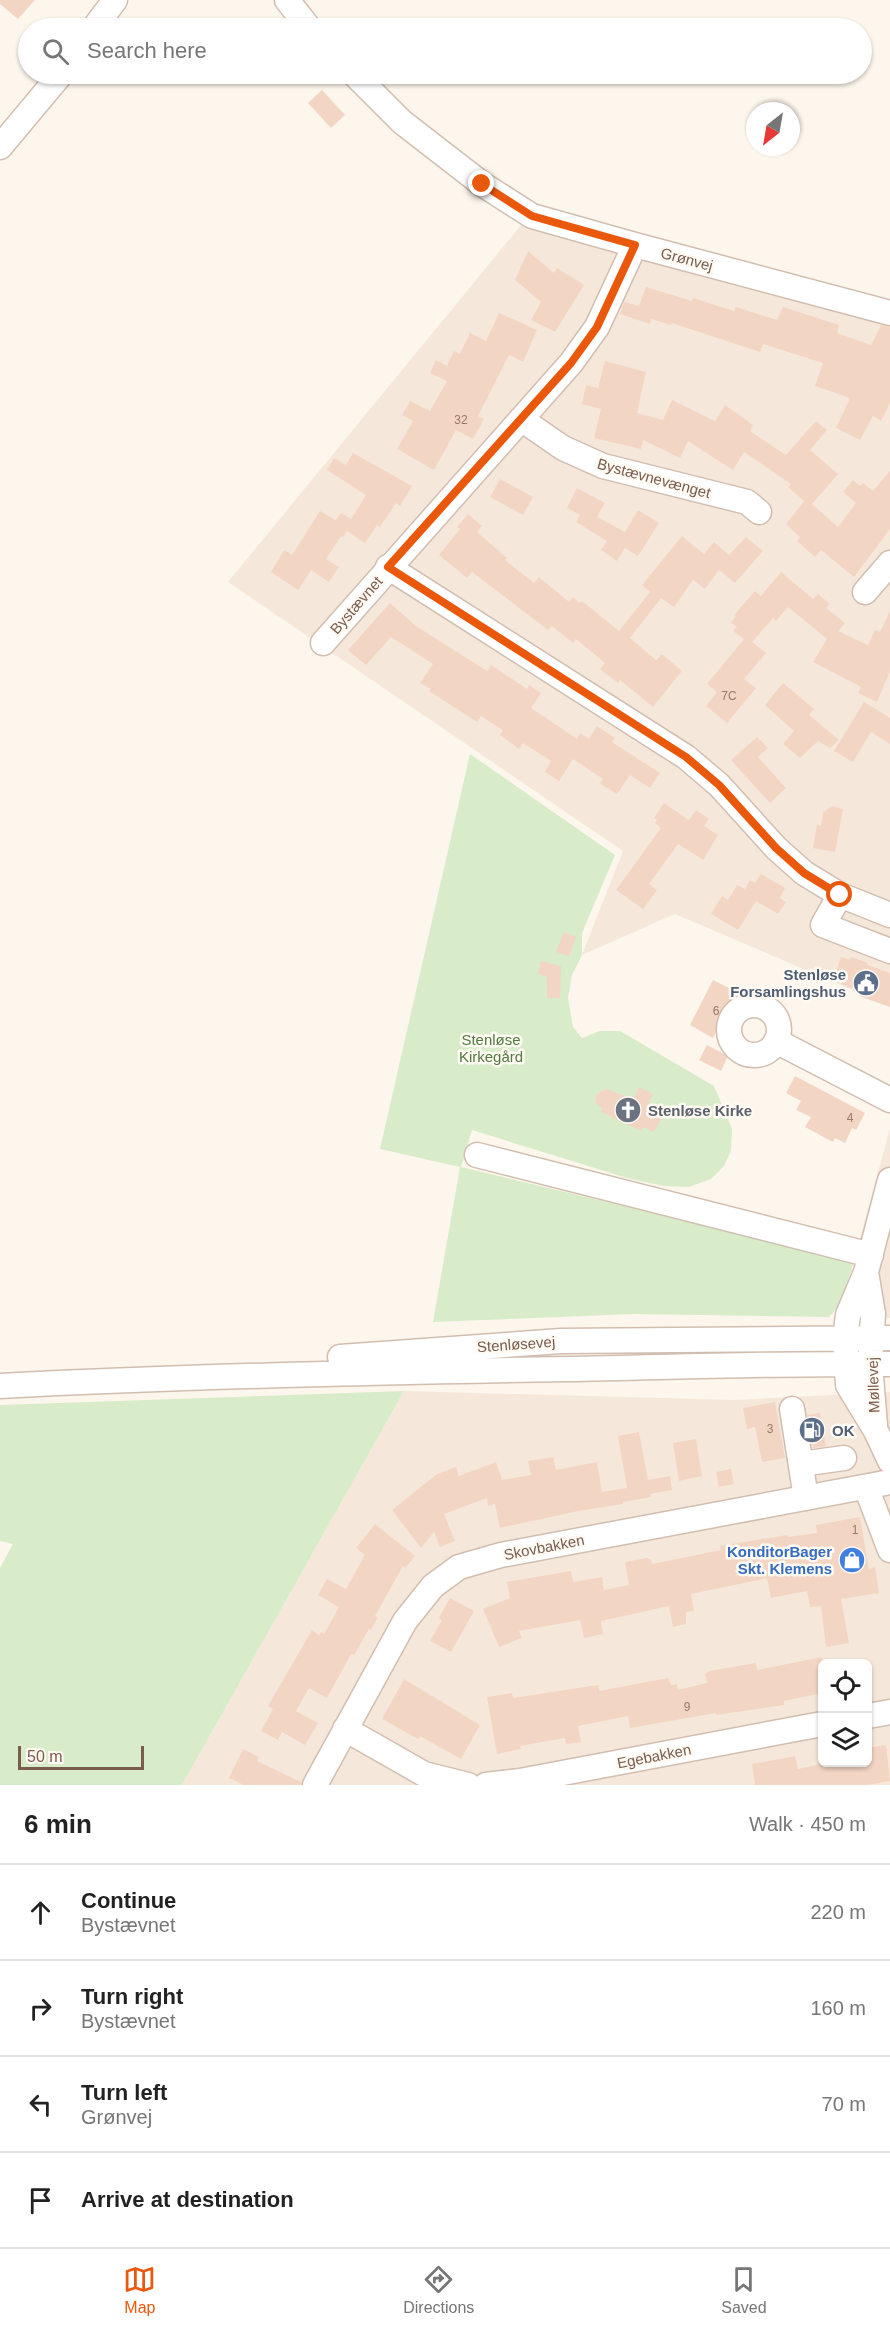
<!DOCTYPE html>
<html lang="en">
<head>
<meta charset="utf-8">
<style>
  :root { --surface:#fff; --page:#f6f6f6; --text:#222; --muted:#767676; --line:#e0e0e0; --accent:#ea580c }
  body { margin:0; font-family:Arial,sans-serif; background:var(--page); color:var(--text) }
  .controls { position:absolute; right:18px; bottom:18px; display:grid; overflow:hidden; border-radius:9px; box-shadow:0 2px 4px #0004 }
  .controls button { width:54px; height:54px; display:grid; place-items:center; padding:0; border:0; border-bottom:2px solid var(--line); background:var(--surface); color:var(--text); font:30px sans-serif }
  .compass { position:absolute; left:746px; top:102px; width:54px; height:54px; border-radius:50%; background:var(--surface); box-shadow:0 2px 4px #0004; rotate:211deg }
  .scale { position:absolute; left:18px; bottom:15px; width:126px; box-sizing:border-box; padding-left:6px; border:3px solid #7a5c4d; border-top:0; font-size:16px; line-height:21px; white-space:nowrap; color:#7a5c4d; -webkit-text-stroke:4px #fffaf3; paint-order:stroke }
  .stop { position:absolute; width:18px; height:18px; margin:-14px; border:4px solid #ea580c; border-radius:50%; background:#fff }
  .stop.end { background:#ea580c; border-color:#fff; box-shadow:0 2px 6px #0008 }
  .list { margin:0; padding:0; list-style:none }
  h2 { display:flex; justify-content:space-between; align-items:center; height:78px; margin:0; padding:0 24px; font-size:26px }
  h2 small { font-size:20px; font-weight:400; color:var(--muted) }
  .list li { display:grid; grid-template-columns:39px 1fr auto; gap:18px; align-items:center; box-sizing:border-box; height:96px; padding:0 24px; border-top:2px solid var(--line) }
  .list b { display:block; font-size:22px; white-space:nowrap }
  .list p { margin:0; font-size:20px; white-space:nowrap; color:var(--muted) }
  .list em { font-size:20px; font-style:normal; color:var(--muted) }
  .icon { flex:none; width:33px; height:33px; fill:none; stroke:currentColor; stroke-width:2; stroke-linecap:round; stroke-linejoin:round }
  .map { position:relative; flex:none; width:890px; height:1785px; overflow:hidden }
  .search { position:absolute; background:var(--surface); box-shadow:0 2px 4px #0004; left:18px; right:18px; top:18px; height:66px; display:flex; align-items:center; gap:15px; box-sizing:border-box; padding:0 21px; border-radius:33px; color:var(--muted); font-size:22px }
  .sheet { height:462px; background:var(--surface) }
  nav { display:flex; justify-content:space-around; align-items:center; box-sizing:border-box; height:84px; border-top:2px solid var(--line); background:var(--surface); font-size:16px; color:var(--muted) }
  nav a { display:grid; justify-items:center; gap:3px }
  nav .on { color:var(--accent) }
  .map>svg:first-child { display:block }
  .residential { fill:#f5e8da; fill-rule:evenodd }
  .green { fill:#d8ecc9 }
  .building { fill:#f3d5c3 }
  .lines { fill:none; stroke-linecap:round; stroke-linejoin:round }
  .minor-casing { stroke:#d1beb0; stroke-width:27 }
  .minor { stroke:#fff; stroke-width:24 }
  .route { stroke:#ea580c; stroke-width:8 }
  .labels { text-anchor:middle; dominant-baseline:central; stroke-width:5; stroke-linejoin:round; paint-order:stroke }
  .number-label { font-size:12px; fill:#987a6a }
  .street-label { font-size:15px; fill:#7a5c4d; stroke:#fffaf3 }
  .service-label { font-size:15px; font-weight:bold; fill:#4e5e75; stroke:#fffaf3; text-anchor:end }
  .park-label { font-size:15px; fill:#537a41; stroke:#fffaf3 }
  .worship-label { font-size:15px; font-weight:bold; fill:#5b616d; stroke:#fffaf3; text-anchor:start }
  .shop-label { font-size:15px; font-weight:bold; fill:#366cbe; stroke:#fffaf3; text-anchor:end }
</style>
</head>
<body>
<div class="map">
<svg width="890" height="1785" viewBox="0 0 890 1785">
  <rect width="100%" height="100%" fill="#fdf6ec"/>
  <path class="residential" d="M 522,224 L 890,320 L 890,1006 L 675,914 L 582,955 L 623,851 L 228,582 Z
    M 890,1128 L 890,1318 L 887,1318 L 854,1261 Z
    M 404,1391 L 735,1400 L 890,1392 L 890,1785 L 182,1785 ZM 822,1664 L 868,1664 L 868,1762 L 822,1762 Z"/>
  <path class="green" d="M 470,754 L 615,855 L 582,933 L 582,955 L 572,975 L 568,998 L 573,1027 L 582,1038 L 600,1031 L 620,1031 L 714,1086 L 732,1129 L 731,1151 L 724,1166 L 711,1179 L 689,1187 L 663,1186 L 627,1178 L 472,1130 L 461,1167 L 854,1261 L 840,1305 L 829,1317 L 634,1314 L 433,1322 L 460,1167 L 380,1149 Z
    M 404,1391 L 182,1785 L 0,1785 L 0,1568 L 13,1544 L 0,1541 L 0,1405 Z"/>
  <path class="building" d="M 0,0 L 35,0 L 18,19 L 0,4 Z
    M 322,90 L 345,115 L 331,128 L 308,103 Z
    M 528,251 L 554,273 L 557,268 L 584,285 L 555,332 L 531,320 L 541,302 L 515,280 Z
    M 646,287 L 692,301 L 693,298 L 734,311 L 736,307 L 777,320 L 783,307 L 839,325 L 837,333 L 871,345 L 881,325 L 890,327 L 890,403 L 881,421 L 873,416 L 860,440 L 836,428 L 850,398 L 815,386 L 823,363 L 763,344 L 760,352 L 672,323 L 671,325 L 651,319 L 650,324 L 620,314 L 624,302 L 639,306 Z
    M 499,313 L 537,330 L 523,362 L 509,355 L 478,416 L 484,419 L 473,439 L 456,430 L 434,470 L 397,449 L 413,421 L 402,415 L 410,401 L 430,411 L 447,381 L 430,373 L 436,360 L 447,366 L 454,351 L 460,354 L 470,333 L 486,341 Z
    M 605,361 L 646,372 L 637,413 L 663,420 L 672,400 L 715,421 L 725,405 L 753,425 L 750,431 L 786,455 L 816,421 L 827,430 L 810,450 L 838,474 L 812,504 L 838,527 L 856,503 L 843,492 L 853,480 L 860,486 L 863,483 L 873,491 L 890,471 L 890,529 L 854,577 L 821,550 L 815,557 L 797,541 L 800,537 L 786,524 L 804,501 L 788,487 L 791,484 L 744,452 L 733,470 L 688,441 L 680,458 L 643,440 L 641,449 L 594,438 L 601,409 L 582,404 L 586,385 L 598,388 Z
    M 353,453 L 412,486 L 400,506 L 396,503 L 380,527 L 377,525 L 365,543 L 347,531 L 343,537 L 341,536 L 326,559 L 339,567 L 329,582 L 311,570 L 298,590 L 271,572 L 284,550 L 292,555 L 320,511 L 336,520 L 341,513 L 351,519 L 366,495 L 327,470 L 334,458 L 346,465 Z
    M 500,479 L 533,497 L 523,515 L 490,497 Z
    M 577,488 L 605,503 L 597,517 L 625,532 L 638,510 L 659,523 L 638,556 L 625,548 L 617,561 L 601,550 L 607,541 L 576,522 L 580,515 L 567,508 Z
    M 468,514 L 482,526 L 477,532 L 507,558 L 505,560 L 534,583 L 539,577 L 569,602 L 573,597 L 580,603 L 582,601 L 619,631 L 650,592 L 642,585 L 682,536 L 704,554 L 714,542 L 729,555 L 746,537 L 763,551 L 735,583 L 719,570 L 705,589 L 693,580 L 674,607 L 661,598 L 630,638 L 656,660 L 662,654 L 682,671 L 653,707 L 620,680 L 618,683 L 600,669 L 605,663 L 576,639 L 573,643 L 552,626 L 548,630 L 472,572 L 467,578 L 439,555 L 460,529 L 457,527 Z
    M 781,572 L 813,599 L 818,594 L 830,604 L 826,608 L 845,623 L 838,631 L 868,645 L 875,630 L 880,632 L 890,611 L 890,671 L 877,702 L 858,693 L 861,687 L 813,662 L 827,639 L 788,607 L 776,621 L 773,618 L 752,642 L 766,653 L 744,679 L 756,688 L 727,723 L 706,706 L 717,692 L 707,684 L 744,639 L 733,631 L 737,627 L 731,623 L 736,616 L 734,615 L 755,591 L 761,596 Z
    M 390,603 L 416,626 L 487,671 L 491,665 L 527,689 L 529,685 L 541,693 L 531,708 L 577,739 L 580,733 L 589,739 L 597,726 L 615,738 L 612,742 L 660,773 L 650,788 L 630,775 L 617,794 L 600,784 L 603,779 L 573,759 L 559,781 L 545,772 L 551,761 L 523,743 L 519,749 L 500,735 L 503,730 L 481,716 L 477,722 L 429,691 L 431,689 L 420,683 L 433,664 L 391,637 L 366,665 L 348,650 Z
    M 783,683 L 814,709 L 809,715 L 839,740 L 830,748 L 818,741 L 800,758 L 783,744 L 794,731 L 765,705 Z
    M 864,702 L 890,718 L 890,744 L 871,732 L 853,762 L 834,751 Z
    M 757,737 L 768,748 L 758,757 L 786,788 L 770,803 L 731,760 Z
    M 664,803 L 689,820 L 696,810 L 709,819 L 704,826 L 718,835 L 703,860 L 678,844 L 649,884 L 657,890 L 643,909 L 616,890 L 661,828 L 655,823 L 657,820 L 654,818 Z
    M 832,806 L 843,809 L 835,852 L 813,848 L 817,825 L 821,826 L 823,812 Z
    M 761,874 L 785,888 L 780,898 L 786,902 L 778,914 L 756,901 L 738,930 L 711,914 L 722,896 L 728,900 L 737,885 L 745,889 L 750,880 L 755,883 Z
    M 564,932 L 576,937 L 569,956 L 556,952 Z
    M 841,957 L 850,960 L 851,957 L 868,963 L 867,965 L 890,973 L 890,1007 L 859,996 L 861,991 L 841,984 L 842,981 L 834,979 Z
    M 541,961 L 561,966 L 560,998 L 547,998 L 547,977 L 538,974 Z
    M 713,980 L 737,992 L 713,1038 L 690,1025 Z
    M 707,1045 L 728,1056 L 721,1071 L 699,1060 Z
    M 795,1076 L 865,1113 L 856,1130 L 852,1128 L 845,1143 L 835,1138 L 833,1142 L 805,1127 L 811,1117 L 796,1110 L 801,1101 L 786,1093 Z
    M 639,1087 L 653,1094 L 647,1107 L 663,1115 L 654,1132 L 643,1127 L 641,1131 L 601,1112 L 603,1109 L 596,1103 L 596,1094 L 606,1089 L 633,1099 Z
    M 775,1402 L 785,1458 L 762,1462 L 755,1427 L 747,1429 L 743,1408 Z
    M 820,1413 L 826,1446 L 813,1448 L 807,1415 Z
    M 639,1432 L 648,1480 L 670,1476 L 672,1490 L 650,1494 L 651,1497 L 623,1502 L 623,1504 L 578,1511 L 500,1528 L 495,1504 L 488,1506 L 487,1498 L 444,1514 L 455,1541 L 440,1547 L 434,1532 L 421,1548 L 392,1510 L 437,1474 L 456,1467 L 459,1476 L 496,1462 L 502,1480 L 531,1475 L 528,1461 L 553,1457 L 556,1470 L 597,1462 L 602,1492 L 627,1488 L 618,1436 Z
    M 696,1439 L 702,1476 L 679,1481 L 673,1443 Z
    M 731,1469 L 734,1484 L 719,1487 L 716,1472 Z
    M 860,1517 L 869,1569 L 875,1567 L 879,1593 L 841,1599 L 849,1643 L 826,1647 L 821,1606 L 810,1607 L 807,1591 L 771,1598 L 767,1578 L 691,1594 L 694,1611 L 686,1612 L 686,1624 L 673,1627 L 669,1606 L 601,1621 L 603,1634 L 584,1638 L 580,1620 L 519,1631 L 522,1638 L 499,1647 L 483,1609 L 510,1598 L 507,1582 L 571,1571 L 573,1582 L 602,1577 L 604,1590 L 629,1585 L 625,1562 L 647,1558 L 651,1560 L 652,1564 L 721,1550 L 720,1546 L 787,1535 L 788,1537 L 817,1533 L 816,1525 Z
    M 375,1524 L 415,1556 L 405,1568 L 403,1566 L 375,1616 L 378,1617 L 371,1630 L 369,1629 L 354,1655 L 351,1654 L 327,1698 L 309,1688 L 296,1711 L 318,1723 L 305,1745 L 282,1732 L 278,1740 L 261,1731 L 273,1709 L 268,1706 L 312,1630 L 319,1635 L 321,1632 L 324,1634 L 339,1607 L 318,1595 L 327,1579 L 346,1589 L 365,1555 L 356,1548 Z
    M 450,1598 L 474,1611 L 451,1652 L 430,1641 L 442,1620 L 439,1618 Z
    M 822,1657 L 822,1693 L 784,1701 L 784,1705 L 716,1715 L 716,1713 L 630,1728 L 628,1716 L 578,1726 L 581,1742 L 566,1744 L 565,1738 L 520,1746 L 521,1749 L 497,1754 L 487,1697 L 512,1693 L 513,1698 L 598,1685 L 599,1691 L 668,1678 L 671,1685 L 677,1684 L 678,1690 L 707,1683 L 705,1674 L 709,1671 L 756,1663 L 757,1670 Z
    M 404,1679 L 480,1725 L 461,1759 L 420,1736 L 418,1739 L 382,1719 Z
    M 886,1745 L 890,1781 L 867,1785 L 755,1785 L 752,1764 L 795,1756 L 798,1769 L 830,1762 L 867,1762 L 867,1748 Z
    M 243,1749 L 259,1757 L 257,1761 L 301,1782 L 301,1785 L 244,1785 L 229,1778 Z"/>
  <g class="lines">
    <defs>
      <path id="minor" d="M 287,0 L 309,28
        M 94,28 L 115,0
        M 354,74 L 402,122 L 482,184 L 532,216 L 635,245 L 890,313
        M 0,147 L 61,74
        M 521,419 L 563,448 L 603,466 L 747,502 L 759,512
        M 388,567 L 686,757 L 719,785 L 776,848 L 804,873 L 840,895 L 890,915
        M 865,592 L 890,563
        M 323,643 L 571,363 L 597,327 L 635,245
        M 840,895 L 823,925 L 890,951
        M729 1030a25 25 0 1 1 50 0a25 25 0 1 1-50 0Z
        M 776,1041 L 890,1100
        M 477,1155 L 871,1255
        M 890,1180 L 866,1272 L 848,1315 L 845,1338 L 848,1385 L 876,1431 L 890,1461
        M 866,1272 L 873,1314 L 870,1364 L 875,1425
        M 340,1357 L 561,1341 L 890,1338
        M 0,1386 C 189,1376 378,1372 567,1369 C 675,1367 783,1363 890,1364
        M 792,1409 L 806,1498
        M 801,1464 L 844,1458
        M 866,1487 L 890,1550
        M 868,1716 L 890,1712
        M 345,1729 L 424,1774 L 468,1785
        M 315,1785 L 405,1621 L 433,1586 L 459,1567 L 501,1555 L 890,1482
        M 486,1785 L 520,1781 L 822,1724"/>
    </defs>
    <use href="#minor" class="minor-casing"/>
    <use href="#minor" class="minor"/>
  </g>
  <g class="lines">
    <path class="route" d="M 482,184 L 532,216 L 635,245 L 597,327 L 571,363 L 388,567 L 686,757 L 719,785 L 776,848 L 804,873 L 840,895"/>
  </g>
  <defs>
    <symbol id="civic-disc" viewBox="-11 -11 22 22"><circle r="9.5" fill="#5c6f8a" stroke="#fffaf3"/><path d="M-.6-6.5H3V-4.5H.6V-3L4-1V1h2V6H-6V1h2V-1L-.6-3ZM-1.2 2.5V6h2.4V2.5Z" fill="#fff"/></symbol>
    <symbol id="church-disc" viewBox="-11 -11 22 22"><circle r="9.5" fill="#6b7280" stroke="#fffaf3"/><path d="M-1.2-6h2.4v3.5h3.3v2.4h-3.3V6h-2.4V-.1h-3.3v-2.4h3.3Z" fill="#fff"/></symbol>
    <symbol id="fuel-disc" viewBox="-11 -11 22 22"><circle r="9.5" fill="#5c6f8a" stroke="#fffaf3"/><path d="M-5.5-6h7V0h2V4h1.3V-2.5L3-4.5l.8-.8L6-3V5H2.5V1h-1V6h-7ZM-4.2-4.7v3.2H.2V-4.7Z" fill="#fff"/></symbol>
    <symbol id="shop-disc" viewBox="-11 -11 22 22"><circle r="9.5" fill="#3f7fe0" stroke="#fffaf3"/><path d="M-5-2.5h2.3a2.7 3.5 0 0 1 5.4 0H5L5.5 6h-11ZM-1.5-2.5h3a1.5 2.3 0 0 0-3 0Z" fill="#fff"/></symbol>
  </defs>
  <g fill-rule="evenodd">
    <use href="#civic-disc" x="851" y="968" width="30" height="30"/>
    <use href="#church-disc" x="613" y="1095" width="30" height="30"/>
    <use href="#fuel-disc" x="797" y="1415" width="30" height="30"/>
    <use href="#shop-disc" x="837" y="1545" width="30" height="30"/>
  </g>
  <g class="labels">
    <g class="number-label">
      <text x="461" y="420">32</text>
      <text x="729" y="696">7C</text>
      <text x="716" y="1011">6</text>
      <text x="850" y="1118">4</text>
      <text x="770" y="1429">3</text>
      <text x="855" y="1530">1</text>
      <text x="687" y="1707">9</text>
    </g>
    <g class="street-label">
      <text transform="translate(687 259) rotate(15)">Grønvej</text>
      <text transform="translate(654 478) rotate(15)">Bystævnevænget</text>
      <text transform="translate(356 605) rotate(-49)">Bystævnet</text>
      <text transform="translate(516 1344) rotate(-4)">Stenløsevej</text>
      <text transform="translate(873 1385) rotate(-92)">Møllevej</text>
      <text transform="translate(544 1547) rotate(-11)">Skovbakken</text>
      <text transform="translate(654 1756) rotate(-11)">Egebakken</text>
    </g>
    <g class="service-label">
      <text x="846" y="974">Stenløse<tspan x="846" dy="17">Forsamlingshus</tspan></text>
      <text x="832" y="1430" text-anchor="start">OK</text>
    </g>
    <g class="park-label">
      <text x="491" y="1039">Stenløse<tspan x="491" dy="17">Kirkegård</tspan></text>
    </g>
    <g class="worship-label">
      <text x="648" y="1110">Stenløse Kirke</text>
    </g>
    <g class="shop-label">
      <text x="832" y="1551">KonditorBager<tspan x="832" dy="17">Skt. Klemens</tspan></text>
    </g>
  </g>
</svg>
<div class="controls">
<button><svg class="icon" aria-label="locate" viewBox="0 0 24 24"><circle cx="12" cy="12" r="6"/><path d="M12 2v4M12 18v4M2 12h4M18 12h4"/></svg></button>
<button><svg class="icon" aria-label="layers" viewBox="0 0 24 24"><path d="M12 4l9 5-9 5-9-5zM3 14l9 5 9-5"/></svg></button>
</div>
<svg class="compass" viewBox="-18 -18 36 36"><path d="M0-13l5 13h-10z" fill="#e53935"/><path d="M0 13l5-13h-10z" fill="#767676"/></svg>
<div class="scale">50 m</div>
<div class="stop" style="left:840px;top:895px"></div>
<div class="stop end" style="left:482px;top:184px"></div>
<div class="search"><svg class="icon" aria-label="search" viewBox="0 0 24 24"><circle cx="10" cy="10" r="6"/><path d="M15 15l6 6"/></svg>Search here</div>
</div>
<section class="sheet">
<h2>6 min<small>Walk · 450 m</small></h2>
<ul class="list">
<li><svg class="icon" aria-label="ahead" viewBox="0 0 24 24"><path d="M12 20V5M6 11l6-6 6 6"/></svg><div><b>Continue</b><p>Bystævnet</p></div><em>220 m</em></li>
<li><svg class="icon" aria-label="right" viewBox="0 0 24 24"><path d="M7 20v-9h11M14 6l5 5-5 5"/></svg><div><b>Turn right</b><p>Bystævnet</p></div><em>160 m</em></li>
<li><svg class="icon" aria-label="left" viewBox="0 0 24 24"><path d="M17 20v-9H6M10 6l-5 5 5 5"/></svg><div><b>Turn left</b><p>Grønvej</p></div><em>70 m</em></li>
<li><svg class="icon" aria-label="arrive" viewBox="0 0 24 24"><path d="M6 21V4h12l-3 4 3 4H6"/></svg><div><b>Arrive at destination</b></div></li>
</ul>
</section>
<nav>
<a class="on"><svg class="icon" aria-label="map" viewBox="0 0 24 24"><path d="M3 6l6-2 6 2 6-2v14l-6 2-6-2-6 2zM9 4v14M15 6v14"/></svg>Map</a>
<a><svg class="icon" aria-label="directions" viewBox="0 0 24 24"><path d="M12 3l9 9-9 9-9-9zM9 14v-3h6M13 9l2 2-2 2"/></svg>Directions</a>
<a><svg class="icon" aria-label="saved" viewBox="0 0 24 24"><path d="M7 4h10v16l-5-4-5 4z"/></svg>Saved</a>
</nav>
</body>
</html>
